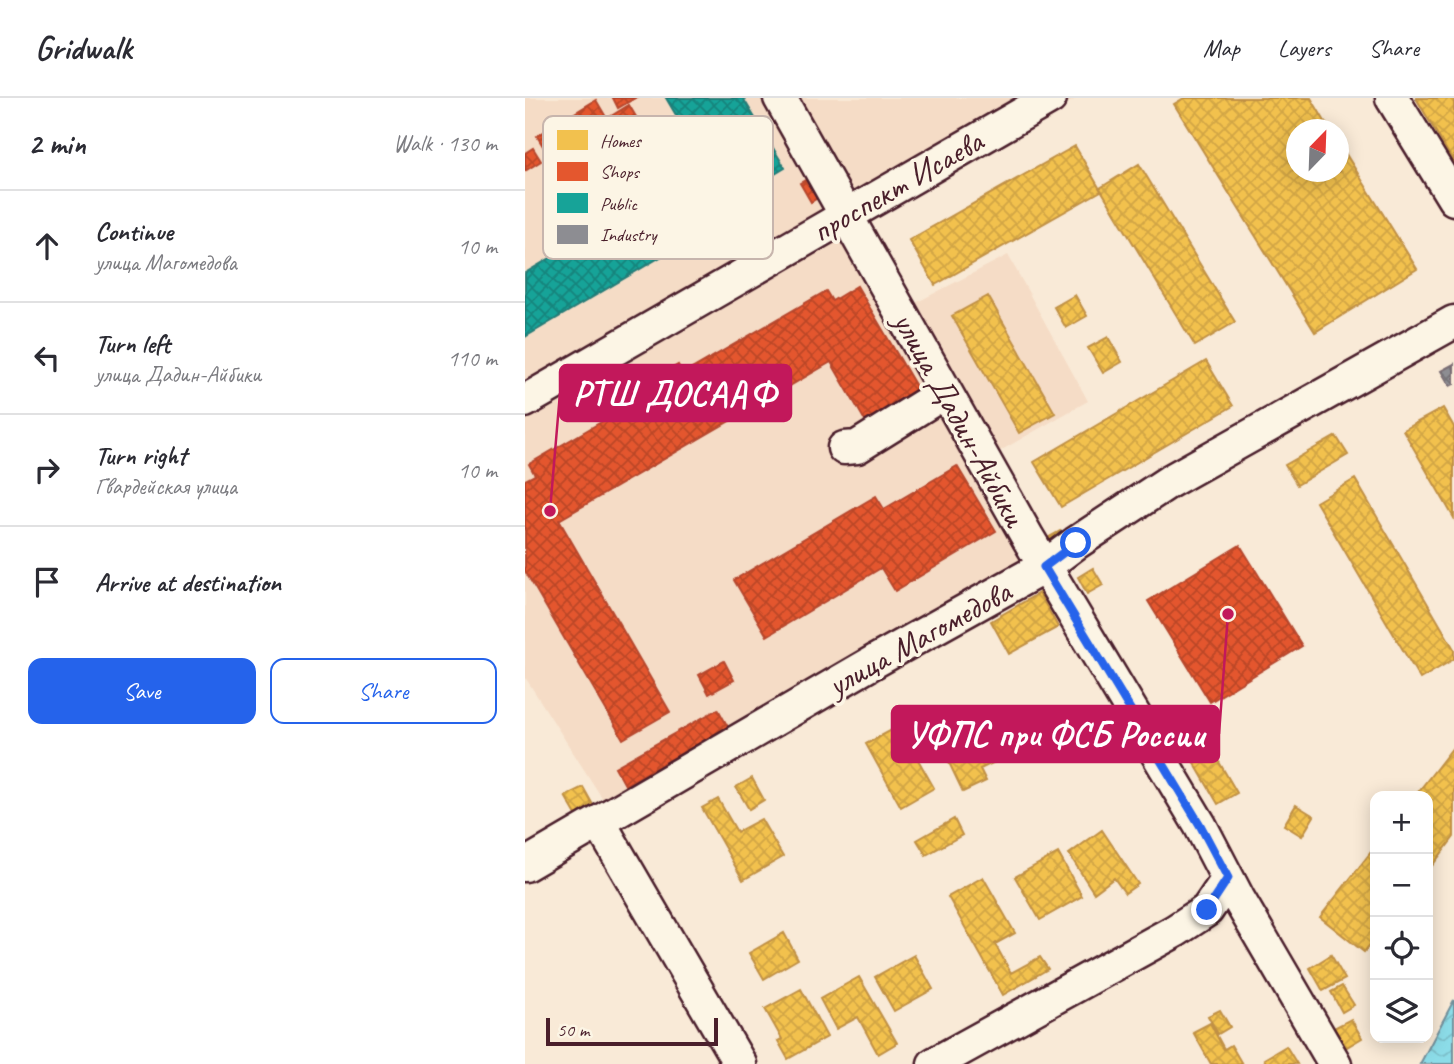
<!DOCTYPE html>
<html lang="en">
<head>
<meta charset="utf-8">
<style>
  :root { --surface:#fff; --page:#f7f7f7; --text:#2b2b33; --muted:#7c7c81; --line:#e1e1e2; --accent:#2563eb }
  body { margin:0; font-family:Caveat,sans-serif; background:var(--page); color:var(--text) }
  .controls { position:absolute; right:21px; bottom:21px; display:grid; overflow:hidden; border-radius:14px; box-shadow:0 4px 18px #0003 }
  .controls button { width:63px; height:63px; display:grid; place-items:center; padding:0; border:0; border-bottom:2px solid var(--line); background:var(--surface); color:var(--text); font:35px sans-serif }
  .compass { position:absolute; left:761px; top:21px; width:63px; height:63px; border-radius:50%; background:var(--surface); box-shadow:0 4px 18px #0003; rotate:23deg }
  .scale { position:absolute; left:21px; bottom:18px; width:172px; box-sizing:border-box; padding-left:7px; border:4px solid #4a1f2b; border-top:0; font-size:19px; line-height:24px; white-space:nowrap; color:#4a1f2b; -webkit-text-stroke:5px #fcf5e5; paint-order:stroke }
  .stop { position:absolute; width:21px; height:21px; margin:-16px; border:5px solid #2563eb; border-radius:50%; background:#fff }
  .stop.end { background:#2563eb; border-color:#fff; box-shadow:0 2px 7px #0008 }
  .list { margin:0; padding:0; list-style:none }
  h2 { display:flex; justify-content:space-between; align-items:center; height:91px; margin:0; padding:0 28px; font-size:30px }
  h2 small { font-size:23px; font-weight:400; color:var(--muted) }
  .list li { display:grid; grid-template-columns:46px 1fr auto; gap:21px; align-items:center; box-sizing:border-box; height:112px; padding:0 28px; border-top:2px solid var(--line) }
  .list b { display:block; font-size:26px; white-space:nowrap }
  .list p { margin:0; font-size:23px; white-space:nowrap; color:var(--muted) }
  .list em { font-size:23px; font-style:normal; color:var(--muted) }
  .actions { display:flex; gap:14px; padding:21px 28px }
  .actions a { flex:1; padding:16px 0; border:2px solid var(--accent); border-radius:14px; text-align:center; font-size:24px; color:var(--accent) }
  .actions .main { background:var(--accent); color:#fff }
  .icon { flex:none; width:38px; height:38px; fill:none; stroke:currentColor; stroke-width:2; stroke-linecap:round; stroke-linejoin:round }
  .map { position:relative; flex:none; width:929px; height:966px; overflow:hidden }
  header { display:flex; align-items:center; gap:42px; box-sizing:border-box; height:98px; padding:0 35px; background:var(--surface); border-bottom:2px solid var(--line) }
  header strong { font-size:33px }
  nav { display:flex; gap:38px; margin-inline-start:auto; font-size:24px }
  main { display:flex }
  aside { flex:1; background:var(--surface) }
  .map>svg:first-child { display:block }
  .built { fill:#f5dcc6 }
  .water { fill:url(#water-waves); stroke:#72909c; stroke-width:2 }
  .homes { fill:url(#homes-cross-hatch); stroke:#c09044; stroke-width:2 }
  .shops { fill:url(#shops-cross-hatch); stroke:#b6462d; stroke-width:2 }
  .public { fill:url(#public-cross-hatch); stroke:#267b77; stroke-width:2 }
  .industry { fill:url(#industry-cross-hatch); stroke:#796c73; stroke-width:2 }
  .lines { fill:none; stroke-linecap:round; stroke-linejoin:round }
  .minor-casing { stroke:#4a1f2b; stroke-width:37 }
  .minor { stroke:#fcf5e5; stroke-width:32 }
  .route { stroke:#2563eb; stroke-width:9 }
  .labels { text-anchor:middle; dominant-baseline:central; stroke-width:7; stroke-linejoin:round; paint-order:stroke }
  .street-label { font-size:33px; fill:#4a1f2b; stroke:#fcf5e5 }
  .key { fill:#fcf5e5; stroke:#c7b5ad; stroke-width:2 }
  .key-label { font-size:19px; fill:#4a1f2b }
  .leader { fill:none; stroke:#c2185b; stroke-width:2.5 }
  .callout-dot { fill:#c2185b; stroke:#fcf5e5; stroke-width:2.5 }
  .callout { fill:#c2185b; stroke:#c2185b; stroke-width:2.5 }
  .callout-label { font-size:35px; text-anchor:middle; font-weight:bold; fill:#fff }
</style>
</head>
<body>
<header>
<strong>Gridwalk</strong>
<nav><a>Map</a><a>Layers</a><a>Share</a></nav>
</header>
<main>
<aside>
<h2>2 min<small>Walk · 130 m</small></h2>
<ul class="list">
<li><svg class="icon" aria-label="ahead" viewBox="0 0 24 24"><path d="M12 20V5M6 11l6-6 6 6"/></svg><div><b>Continue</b><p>улица Магомедова</p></div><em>10 m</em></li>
<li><svg class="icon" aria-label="left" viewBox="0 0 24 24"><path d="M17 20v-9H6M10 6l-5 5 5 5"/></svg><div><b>Turn left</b><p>улица Дадин-Айбики</p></div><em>110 m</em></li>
<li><svg class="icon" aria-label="right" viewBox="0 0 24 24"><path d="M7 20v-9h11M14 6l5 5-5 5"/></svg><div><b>Turn right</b><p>Гвардейская улица</p></div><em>10 m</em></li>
<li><svg class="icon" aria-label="arrive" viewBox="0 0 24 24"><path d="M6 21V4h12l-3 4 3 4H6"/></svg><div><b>Arrive at destination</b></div></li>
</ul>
<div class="actions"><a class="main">Save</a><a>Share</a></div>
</aside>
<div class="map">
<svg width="929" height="966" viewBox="0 0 929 966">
  <defs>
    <pattern id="water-waves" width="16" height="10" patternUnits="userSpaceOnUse" patternTransform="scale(1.75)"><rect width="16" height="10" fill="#8cdce8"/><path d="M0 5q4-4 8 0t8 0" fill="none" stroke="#7abcc7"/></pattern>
    <pattern id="homes-cross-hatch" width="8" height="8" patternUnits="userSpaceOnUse" patternTransform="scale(1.75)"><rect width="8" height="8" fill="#f2c14e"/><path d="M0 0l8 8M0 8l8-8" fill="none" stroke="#d1a544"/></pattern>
    <pattern id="shops-cross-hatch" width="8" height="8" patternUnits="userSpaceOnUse" patternTransform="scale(1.75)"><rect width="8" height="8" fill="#e4572e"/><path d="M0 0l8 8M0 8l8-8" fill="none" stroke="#bb4727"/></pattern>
    <pattern id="public-cross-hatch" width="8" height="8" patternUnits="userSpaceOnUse" patternTransform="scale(1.75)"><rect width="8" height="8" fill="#17a398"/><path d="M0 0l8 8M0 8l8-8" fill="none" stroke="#17847c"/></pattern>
    <pattern id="industry-cross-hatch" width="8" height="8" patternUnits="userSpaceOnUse" patternTransform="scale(1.75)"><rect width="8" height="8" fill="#8d8d92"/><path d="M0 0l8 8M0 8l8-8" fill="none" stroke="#757377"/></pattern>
  </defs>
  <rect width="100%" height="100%" fill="#f9ead7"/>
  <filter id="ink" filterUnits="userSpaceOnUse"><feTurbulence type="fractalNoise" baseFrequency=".0143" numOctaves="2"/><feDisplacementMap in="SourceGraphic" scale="14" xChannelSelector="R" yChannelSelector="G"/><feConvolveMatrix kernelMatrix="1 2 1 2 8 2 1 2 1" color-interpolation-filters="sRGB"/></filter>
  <g filter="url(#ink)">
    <path class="built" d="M 0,0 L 552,0 L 334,124 L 381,210 L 483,157 L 563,303 L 466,358 L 525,463 L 79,703 L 0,579 Z"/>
    <path class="water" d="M 929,902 L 929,966 L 895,966 Z"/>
    <path class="homes" d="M 659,0 L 786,0 L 805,32 L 772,32 L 772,74 L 814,74 L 814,45 L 892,171 L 790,234 L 649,6 Z
      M 891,0 L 929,0 L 929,65 Z
      M 550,48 L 576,93 L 410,187 L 384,142 Z
      M 614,66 L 710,224 L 670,248 L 575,90 Z
      M 550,197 L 562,218 L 541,230 L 529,209 Z
      M 463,198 L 530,315 L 494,335 L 427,218 Z
      M 583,239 L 597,264 L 578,275 L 563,250 Z
      M 681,263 L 708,308 L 536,409 L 509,364 Z
      M 918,310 L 929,329 L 929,420 L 878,332 Z
      M 811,338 L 823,357 L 772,387 L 760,367 Z
      M 830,381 L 929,551 L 929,561 L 895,581 L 791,404 Z
      M 535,433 L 544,448 L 527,457 L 519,442 Z
      M 568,470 L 578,487 L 562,496 L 553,479 Z
      M 514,495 L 533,529 L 484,556 L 466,523 Z
      M 508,613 L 520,640 L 455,671 L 461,683 L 438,694 L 408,631 L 432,619 L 444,644 Z
      M 374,628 L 409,690 L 376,709 L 341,646 Z
      M 683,645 L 712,695 L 693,706 L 664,656 Z
      M 929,648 L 929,739 L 903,773 L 903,698 L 890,698 Z
      M 227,680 L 239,702 L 224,711 L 211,689 Z
      M 58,689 L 68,707 L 51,717 L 40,698 Z
      M 193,701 L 212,734 L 236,721 L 258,759 L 218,782 L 177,710 Z
      M 771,707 L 789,718 L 777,738 L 759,727 Z
      M 429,721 L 437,737 L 401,757 L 392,742 Z
      M 577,732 L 613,786 L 600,795 L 589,780 L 569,795 L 544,756 Z
      M 850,749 L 850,840 L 839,854 L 795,819 Z
      M 533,755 L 557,798 L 515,822 L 490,779 Z
      M 458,779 L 490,835 L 470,846 L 486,875 L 515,859 L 523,871 L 478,897 L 423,799 Z
      M 259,835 L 273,861 L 239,881 L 224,855 Z
      M 389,857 L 408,891 L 369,913 L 350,879 Z
      M 806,857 L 820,881 L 798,893 L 785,870 Z
      M 334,879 L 372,945 L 353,956 L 333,919 L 311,931 L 295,901 Z
      M 817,888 L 829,907 L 817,914 L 806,894 Z
      M 276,891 L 302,939 L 263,961 L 253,943 L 257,941 L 240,911 Z
      M 695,912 L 705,929 L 693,936 L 683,918 Z
      M 826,921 L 837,940 L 820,950 L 809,930 Z
      M 685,925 L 699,951 L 706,947 L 717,966 L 686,966 L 668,934 Z
      M 761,948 L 772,966 L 742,966 L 739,961 Z"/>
    <path class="shops" d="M 88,0 L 110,0 L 93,10 Z
      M 71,2 L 92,38 L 33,73 L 12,38 Z
      M 104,7 L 120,34 L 99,46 L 83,20 Z
      M 8,50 L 16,63 L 0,73 L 0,55 Z
      M 294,74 L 305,92 L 286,104 L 275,85 Z
      M 332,188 L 396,297 L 343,328 L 306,264 L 34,422 L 145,614 L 98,641 L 0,473 L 0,382 L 10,377 L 4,366 L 136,289 L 131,280 L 153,267 L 158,276 L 301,193 L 307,203 Z
      M 432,368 L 471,433 L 370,493 L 356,470 L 242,538 L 209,482 L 351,398 L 359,411 Z
      M 715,447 L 777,548 L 685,604 L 623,503 Z
      M 199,563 L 209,582 L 184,596 L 174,577 Z
      M 193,611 L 203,629 L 100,687 L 90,669 Z"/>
    <path class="public" d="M 141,0 L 218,0 L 260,70 L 213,98 L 220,109 L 0,239 L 0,175 L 181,68 Z"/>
    <path class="industry" d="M 929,266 L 929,286 L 925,288 L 916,273 Z"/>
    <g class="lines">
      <defs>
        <path id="minor" d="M 255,0 L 503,440 L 675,727 L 713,800 L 810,966
          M 867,0 L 929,101
          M 0,303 L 525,0
          M 319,350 L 332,349 L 420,294
          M 74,724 L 215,966
          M 0,767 L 352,562 L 519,469 L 551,445 L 645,383 L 929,224
          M 409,966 L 650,833 L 682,812 L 703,781"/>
      </defs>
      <use href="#minor" class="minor-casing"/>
      <use href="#minor" class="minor"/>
    </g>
  </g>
  <g class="lines" filter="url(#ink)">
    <path class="route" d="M 551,445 L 519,469 L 675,727 L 703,780 L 682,812"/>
  </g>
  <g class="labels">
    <g class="street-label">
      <text transform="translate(372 88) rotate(-30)">проспект Исаева</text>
      <text transform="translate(435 321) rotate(61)">улица Дадин-Айбики</text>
      <text transform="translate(394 540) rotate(-29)">улица Магомедова</text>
    </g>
  </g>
  <rect x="18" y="18" width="230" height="143" rx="10" class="key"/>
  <rect x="32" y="32" width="31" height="20" fill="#f2c14e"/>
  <rect x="32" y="64" width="31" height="19" fill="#e4572e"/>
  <rect x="32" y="95" width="31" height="20" fill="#17a398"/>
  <rect x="32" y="127" width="31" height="19" fill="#8d8d92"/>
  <g class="key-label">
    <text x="75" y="49">Homes</text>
    <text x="75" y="80">Shops</text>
    <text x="75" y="112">Public</text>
    <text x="75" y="143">Industry</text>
  </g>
  <path class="leader" d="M25 413L35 295M703 516L694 636"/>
  <g class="callout-dot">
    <circle cx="25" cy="413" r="7"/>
    <circle cx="703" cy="516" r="7"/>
  </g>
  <g class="callout">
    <rect x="35" y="267" width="231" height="56" rx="7"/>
    <rect x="367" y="608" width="327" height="56" rx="7"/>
  </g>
  <g class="callout-label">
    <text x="150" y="307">РТШ ДОСААФ</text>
    <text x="530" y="648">УФПС при ФСБ России</text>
  </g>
</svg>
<div class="controls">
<button>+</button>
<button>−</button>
<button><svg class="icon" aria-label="locate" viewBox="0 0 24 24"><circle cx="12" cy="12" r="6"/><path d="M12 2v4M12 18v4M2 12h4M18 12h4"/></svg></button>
<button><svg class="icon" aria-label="layers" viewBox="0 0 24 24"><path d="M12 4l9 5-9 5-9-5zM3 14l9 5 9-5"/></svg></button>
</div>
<svg class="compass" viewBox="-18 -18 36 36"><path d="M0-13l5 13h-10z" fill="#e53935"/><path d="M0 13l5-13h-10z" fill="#7c7c81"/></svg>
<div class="scale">50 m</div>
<div class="stop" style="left:551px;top:445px"></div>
<div class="stop end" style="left:682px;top:812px"></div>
</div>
</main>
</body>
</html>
